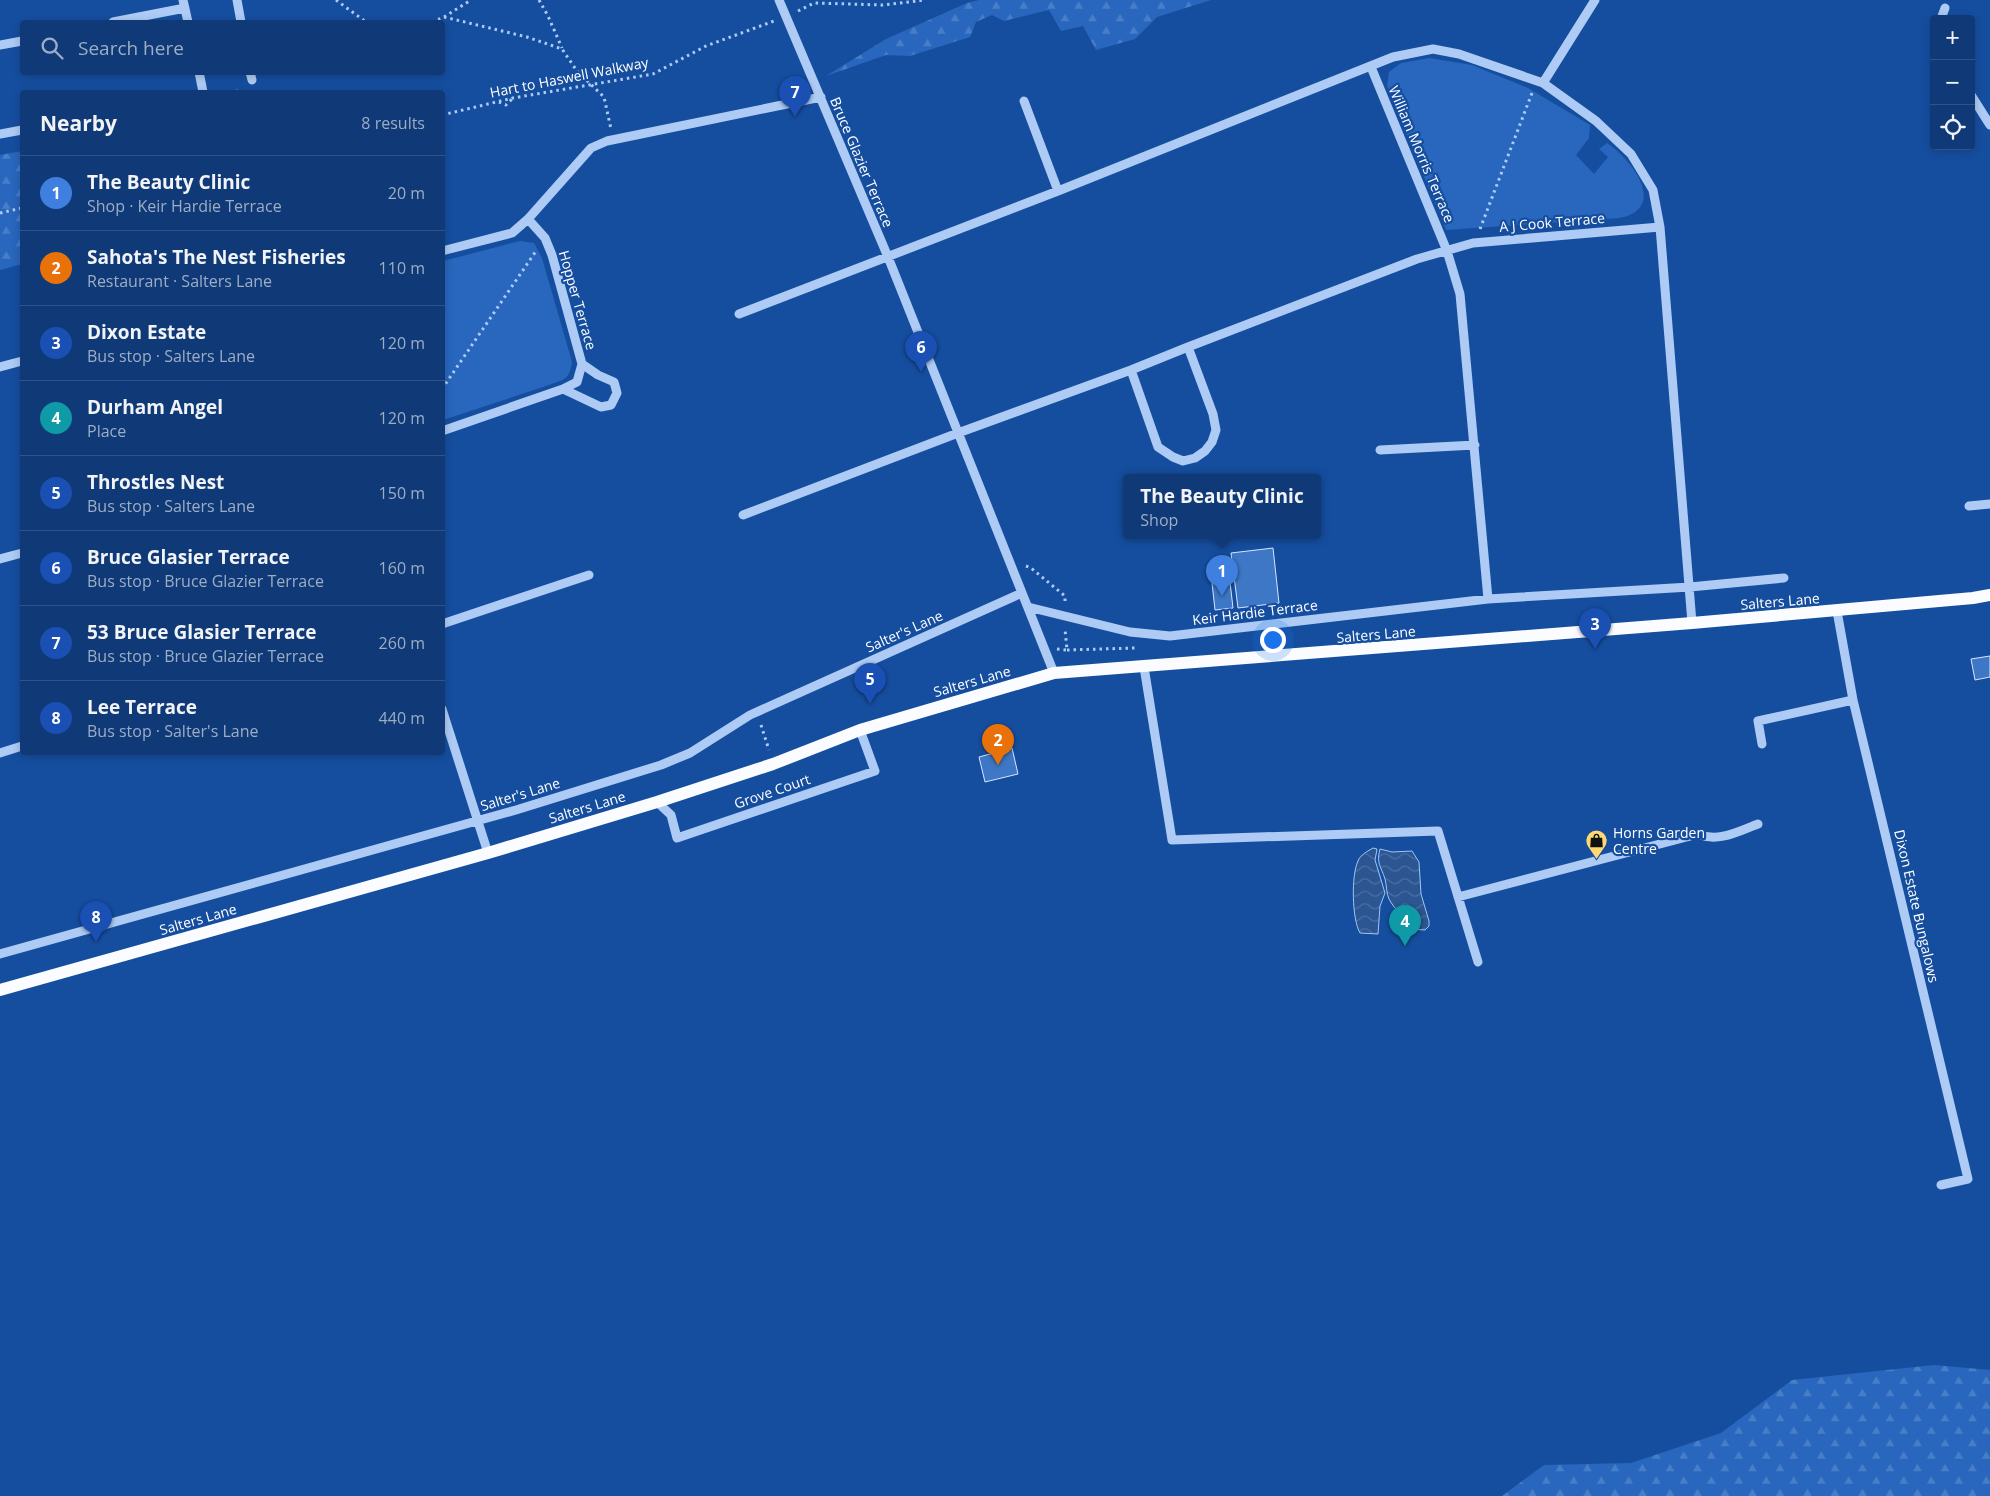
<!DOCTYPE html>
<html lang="en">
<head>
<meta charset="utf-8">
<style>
  :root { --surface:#103a77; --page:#1e457f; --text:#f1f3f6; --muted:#9cadc6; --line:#305489; --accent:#ffd970 }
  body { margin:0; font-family:"Open Sans",sans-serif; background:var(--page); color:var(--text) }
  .controls { position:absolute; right:15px; top:15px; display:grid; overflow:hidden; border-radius:5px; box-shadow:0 2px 8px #0003 }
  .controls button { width:45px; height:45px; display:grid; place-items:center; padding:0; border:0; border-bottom:1px solid var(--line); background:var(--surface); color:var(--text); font:25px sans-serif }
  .you { position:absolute; left:1272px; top:639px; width:18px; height:18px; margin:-12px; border:4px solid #fff; border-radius:50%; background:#1a73e8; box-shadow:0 0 0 8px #1a73e833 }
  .badge { display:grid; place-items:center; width:32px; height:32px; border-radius:50%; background:var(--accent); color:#fff; font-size:16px; font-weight:700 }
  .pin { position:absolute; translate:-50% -41px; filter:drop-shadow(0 1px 2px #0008) }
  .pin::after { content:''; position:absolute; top:26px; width:18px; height:15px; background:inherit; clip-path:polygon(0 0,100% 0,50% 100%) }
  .popup { position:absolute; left:1123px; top:474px; width:198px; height:65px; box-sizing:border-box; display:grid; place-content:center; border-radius:5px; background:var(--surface); filter:drop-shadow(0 1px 4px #0005); font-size:16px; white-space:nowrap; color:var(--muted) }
  .popup b { font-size:19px; color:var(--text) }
  .popup::after { content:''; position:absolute; left:50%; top:100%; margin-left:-10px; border:10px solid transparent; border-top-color:var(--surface) }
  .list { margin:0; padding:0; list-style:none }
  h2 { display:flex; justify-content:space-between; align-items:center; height:65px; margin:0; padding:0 20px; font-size:21px }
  h2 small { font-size:16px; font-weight:400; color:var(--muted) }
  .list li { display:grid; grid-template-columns:32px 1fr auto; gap:15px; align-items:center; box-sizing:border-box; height:75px; padding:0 20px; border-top:1px solid var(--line) }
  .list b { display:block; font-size:19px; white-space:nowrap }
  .list p { margin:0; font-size:16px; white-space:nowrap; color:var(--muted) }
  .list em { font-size:16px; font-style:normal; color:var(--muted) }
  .icon { flex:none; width:28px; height:28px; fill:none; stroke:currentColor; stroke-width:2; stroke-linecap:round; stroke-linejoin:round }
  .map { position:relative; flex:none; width:1990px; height:1496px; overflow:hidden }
  .search { position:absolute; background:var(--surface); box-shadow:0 2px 8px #0003; left:20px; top:20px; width:425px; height:55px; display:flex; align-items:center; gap:12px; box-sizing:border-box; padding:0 18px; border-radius:5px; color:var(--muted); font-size:19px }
  .panel { position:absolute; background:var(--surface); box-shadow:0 2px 8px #0003; left:20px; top:90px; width:425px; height:665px; border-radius:5px }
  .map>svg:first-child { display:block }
  .grass { fill:#2867bd }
  .forest { fill:url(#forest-firs) }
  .water { fill:url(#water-waves); stroke:#a0c6f6 }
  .building { fill:#3d77c5; stroke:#d6e6fd }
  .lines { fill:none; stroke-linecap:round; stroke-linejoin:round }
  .path { stroke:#adcbf4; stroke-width:3; stroke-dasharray:2.5 4; stroke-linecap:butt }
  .minor { stroke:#adcbf4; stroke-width:9 }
  .major { stroke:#fafcff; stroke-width:12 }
  .labels { text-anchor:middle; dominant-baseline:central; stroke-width:4.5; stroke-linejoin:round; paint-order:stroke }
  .street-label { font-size:14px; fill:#fff; stroke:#154e9f }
  .poi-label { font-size:14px; fill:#fff; stroke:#154e9f; text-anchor:start }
</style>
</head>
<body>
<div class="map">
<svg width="1990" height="1496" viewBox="0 0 1990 1496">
  <defs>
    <pattern id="forest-firs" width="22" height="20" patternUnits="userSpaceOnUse" patternTransform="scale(1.25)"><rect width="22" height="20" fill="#2867bd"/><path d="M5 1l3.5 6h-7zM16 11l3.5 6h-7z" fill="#487ec7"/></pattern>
    <pattern id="water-waves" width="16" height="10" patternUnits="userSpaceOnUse" patternTransform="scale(1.25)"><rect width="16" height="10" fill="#2c5692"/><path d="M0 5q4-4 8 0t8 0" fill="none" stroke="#4c6fa2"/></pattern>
  </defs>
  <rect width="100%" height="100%" fill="#154e9f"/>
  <path class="grass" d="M 1429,58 L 1472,65 L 1528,88 L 1590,125 L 1589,138 L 1576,155 L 1594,174 L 1608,157 L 1599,149 L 1607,143 C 1631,159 1669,207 1620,218 L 1446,230 L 1387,86 L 1389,72 L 1401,63 Z
    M 520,241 L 534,243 L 542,258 L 572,362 C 569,380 565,379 549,385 L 443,420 L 443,261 Z"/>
  <path class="forest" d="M 979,0 L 1211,0 L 1157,17 L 1135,39 L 1096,50 L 1083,26 L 1061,31 L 1049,10 L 1004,21 L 992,15 L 976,22 L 970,37 L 910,56 L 886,55 L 826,76 L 886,39 L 967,3 Z
    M 22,151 L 22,264 L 0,270 L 0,155 Z
    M 1934,1365 L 1990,1370 L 1990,1496 L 1502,1496 L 1544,1465 L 1631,1463 L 1721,1433 L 1792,1380 Z"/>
  <path class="water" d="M 1373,848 L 1377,849 L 1375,860 L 1385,893 L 1380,906 L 1378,934 L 1360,933 C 1352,919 1351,876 1358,861 C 1360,855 1368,851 1373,848 Z
    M 1380,849 L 1392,852 L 1412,851 L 1419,862 L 1421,894 L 1429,921 L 1429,926 L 1425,930 L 1409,929 C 1404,917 1395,910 1389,899 C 1386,893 1387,886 1385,879 C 1381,866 1376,864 1380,849 Z"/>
  <path class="building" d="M 1273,548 L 1279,603 L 1238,608 L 1231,553 Z
    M 1230,582 L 1233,608 L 1215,610 L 1212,583 Z
    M 1990,656 L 1990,677 L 1975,680 L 1971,659 Z
    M 1012,748 L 1018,774 L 985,782 L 979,757 Z"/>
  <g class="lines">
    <path class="path" d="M 336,0 L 366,22
      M 539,0 L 548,16 L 562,48
      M 798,11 L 814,3 L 883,5 L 925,0
      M 444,17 L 471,0
      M 432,22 L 444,17 L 527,37 L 562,49 L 577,71 L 604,97 L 611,129
      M 236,92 L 241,88
      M 499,102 L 506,105 L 512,99
      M 442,115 L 513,98 L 653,74 L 706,46 L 774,21
      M 0,213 L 22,208
      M 1480,229 L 1532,93
      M 442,389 L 536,251
      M 1026,566 L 1031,568 L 1065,596 L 1065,603
      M 1057,649 L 1067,650 L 1065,629
      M 1067,650 L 1136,648
      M 761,725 L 769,750"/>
    <path class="minor" d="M 183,0 L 188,22
      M 237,0 L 241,22
      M 779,0 L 888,257 L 1054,673
      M 1941,19 L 1945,8
      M 113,22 L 185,8
      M 0,45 L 22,41
      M 1371,67 L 1447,251 L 1460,294 L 1488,599
      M 199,72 L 203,92
      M 250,72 L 252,80
      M 1543,83 L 1595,0
      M 1971,95 L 1990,125
      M 1024,101 L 1058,191
      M 0,134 L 22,130
      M 442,251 L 512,233 L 528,219 L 591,148 L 607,141 L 821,97
      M 739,314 L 1058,191 L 1393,57 L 1433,49 L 1459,54 L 1543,83 L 1596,121 L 1631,154 L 1653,190 L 1660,227 L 1692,623
      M 0,367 L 22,361
      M 1131,370 L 1158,447 L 1173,457 L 1183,461 L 1195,458 L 1205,451 L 1212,442 L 1216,430 L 1213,414 L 1188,347
      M 563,389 L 601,407 L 611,405 L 617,393 L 614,382 L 598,375 L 582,364
      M 442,431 L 563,389 L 577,382 L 582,364 L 552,255 L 545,238 L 528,219
      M 1380,450 L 1475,445
      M 1969,506 L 1990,504
      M 743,515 L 958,433 L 1131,370 L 1188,347 L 1417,259 L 1473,243 L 1660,227
      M 0,559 L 22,553
      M 1028,607 L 1130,632 L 1170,636 L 1488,599 L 1690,587 L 1784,578
      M 1837,611 L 1853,700 L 1968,1179 L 1941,1185
      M 442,624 L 589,575
      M 1144,667 L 1172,840 L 1438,831 L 1478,962
      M 442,709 L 488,853
      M 1762,744 L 1758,721 L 1853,700
      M 0,753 L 22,746
      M 657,802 L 671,815 L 677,838 L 875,771 L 860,730
      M 1458,897 L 1698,834 C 1718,843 1739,831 1758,824
      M 0,954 L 516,810 L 661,765 L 690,753 L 750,715 L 1022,593"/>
    <path class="major" d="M 0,990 L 488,853 L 657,802 L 773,764 L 860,730 L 1054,673 L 1692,623 L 1973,598 L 1990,595"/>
  </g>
  <defs>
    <symbol id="shop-pin" viewBox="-11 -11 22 30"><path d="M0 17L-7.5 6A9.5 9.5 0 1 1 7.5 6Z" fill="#ffd970" stroke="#154e9f"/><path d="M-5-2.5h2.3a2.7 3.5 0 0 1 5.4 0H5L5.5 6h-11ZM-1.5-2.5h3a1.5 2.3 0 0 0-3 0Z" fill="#111"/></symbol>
  </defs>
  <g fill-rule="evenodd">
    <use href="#shop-pin" x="1584" y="828" width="25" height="34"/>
  </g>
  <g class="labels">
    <g class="street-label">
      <text transform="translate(569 77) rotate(-11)">Hart to Haswell Walkway</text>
      <text transform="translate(1422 154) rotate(67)">William Morris Terrace</text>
      <text transform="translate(862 162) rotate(67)">Bruce Glazier Terrace</text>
      <text transform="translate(1552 222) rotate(-5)">A J Cook Terrace</text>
      <text transform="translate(578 300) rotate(74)">Hopper Terrace</text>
      <text transform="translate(1780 601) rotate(-5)">Salters Lane</text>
      <text transform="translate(1255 612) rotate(-7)">Keir Hardie Terrace</text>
      <text transform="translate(904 631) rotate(-24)">Salter's Lane</text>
      <text transform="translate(1376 634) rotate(-5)">Salters Lane</text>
      <text transform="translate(972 681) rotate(-16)">Salters Lane</text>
      <text transform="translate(772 791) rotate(-19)">Grove Court</text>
      <text transform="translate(520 794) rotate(-17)">Salter's Lane</text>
      <text transform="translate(587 807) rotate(-17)">Salters Lane</text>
      <text transform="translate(1917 906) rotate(77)">Dixon Estate Bungalows</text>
      <text transform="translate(198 919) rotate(-16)">Salters Lane</text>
    </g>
    <g class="poi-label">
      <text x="1613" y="832">Horns Garden<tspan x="1613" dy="16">Centre</tspan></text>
    </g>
  </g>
</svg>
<div class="controls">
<button>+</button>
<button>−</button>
<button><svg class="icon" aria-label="locate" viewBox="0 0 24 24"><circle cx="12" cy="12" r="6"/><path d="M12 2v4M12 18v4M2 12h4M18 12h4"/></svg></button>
</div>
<div class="you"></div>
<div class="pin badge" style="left:1222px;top:596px;background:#3f7fe0">1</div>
<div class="popup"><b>The Beauty Clinic</b>Shop</div>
<div class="pin badge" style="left:998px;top:765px;background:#e8710a">2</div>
<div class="pin badge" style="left:1595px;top:649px;background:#1a4fb4">3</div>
<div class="pin badge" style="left:1405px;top:946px;background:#0f9aa8">4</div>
<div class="pin badge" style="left:870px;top:704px;background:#1a4fb4">5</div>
<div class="pin badge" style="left:921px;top:372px;background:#1a4fb4">6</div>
<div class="pin badge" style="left:795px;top:117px;background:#1a4fb4">7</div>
<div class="pin badge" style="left:96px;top:942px;background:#1a4fb4">8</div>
<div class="search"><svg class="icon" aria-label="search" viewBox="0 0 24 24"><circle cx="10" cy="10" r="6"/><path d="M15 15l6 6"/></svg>Search here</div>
<section class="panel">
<h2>Nearby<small>8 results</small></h2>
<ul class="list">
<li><span class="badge" style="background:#3f7fe0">1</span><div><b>The Beauty Clinic</b><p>Shop · Keir Hardie Terrace</p></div><em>20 m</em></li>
<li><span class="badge" style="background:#e8710a">2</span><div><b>Sahota's The Nest Fisheries</b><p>Restaurant · Salters Lane</p></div><em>110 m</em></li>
<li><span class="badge" style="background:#1a4fb4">3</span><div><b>Dixon Estate</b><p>Bus stop · Salters Lane</p></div><em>120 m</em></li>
<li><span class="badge" style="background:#0f9aa8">4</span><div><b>Durham Angel</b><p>Place</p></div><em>120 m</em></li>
<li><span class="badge" style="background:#1a4fb4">5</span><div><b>Throstles Nest</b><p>Bus stop · Salters Lane</p></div><em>150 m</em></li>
<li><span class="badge" style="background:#1a4fb4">6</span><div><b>Bruce Glasier Terrace</b><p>Bus stop · Bruce Glazier Terrace</p></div><em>160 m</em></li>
<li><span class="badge" style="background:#1a4fb4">7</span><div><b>53 Bruce Glasier Terrace</b><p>Bus stop · Bruce Glazier Terrace</p></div><em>260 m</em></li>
<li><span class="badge" style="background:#1a4fb4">8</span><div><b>Lee Terrace</b><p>Bus stop · Salter's Lane</p></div><em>440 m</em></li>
</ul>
</section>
</div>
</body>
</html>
